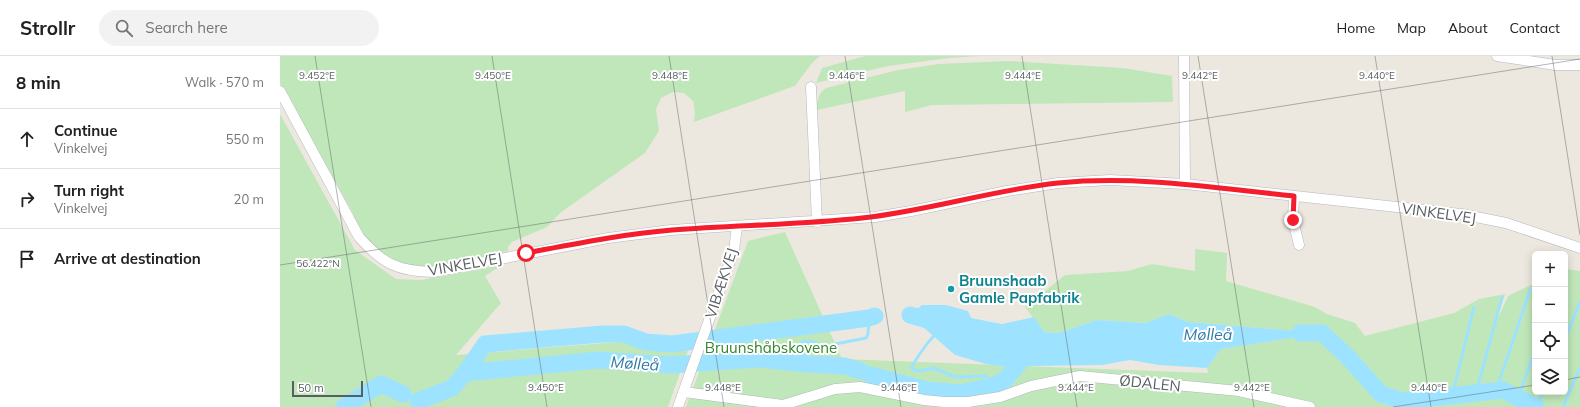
<!DOCTYPE html>
<html lang="en">
<head>
<meta charset="utf-8">
<style>
  :root { --surface:#fff; --page:#f2f2f2; --text:#222; --muted:#767676; --line:#e0e0e0 }
  body { margin:0; font-family:Mulish,sans-serif; background:var(--page); color:var(--text) }
  .controls { position:absolute; right:12px; bottom:12px; display:grid; overflow:hidden; border-radius:6px; box-shadow:0 2px 10px #0003 }
  .controls button { width:36px; height:36px; display:grid; place-items:center; padding:0; border:0; border-bottom:1px solid var(--line); background:var(--surface); color:var(--text); font:20px sans-serif }
  .scale { position:absolute; left:12px; bottom:10px; width:71px; box-sizing:border-box; padding-left:4px; border:2px solid #585e62; border-top:0; font-size:11px; line-height:14px; white-space:nowrap; color:#585e62; -webkit-text-stroke:3px #fff; paint-order:stroke }
  .stop { position:absolute; width:12px; height:12px; margin:-9px; border:3px solid #f51d2c; border-radius:50%; background:#fff }
  .stop.end { background:#f51d2c; border-color:#fff; box-shadow:0 1px 4px #0008 }
  .list { margin:0; padding:0; list-style:none }
  h2 { display:flex; justify-content:space-between; align-items:center; height:52px; margin:0; padding:0 16px; font-size:17px }
  h2 small { font-size:13px; font-weight:400; color:var(--muted) }
  .list li { display:grid; grid-template-columns:26px 1fr auto; gap:12px; align-items:center; box-sizing:border-box; height:60px; padding:0 16px; border-top:1px solid var(--line) }
  .list b { display:block; font-size:15px; white-space:nowrap }
  .list p { margin:0; font-size:13px; white-space:nowrap; color:var(--muted) }
  .list em { font-size:13px; font-style:normal; color:var(--muted) }
  .icon { flex:none; width:22px; height:22px; fill:none; stroke:currentColor; stroke-width:2; stroke-linecap:round; stroke-linejoin:round }
  .map { position:relative; flex:none; width:1300px; height:351px; overflow:hidden }
  header { display:flex; align-items:center; gap:24px; box-sizing:border-box; height:56px; padding:0 20px; background:var(--surface); border-bottom:1px solid var(--line) }
  header strong { font-size:19px }
  nav { display:flex; gap:22px; margin-inline-start:auto; font-size:14px }
  .search { width:280px; height:36px; background:var(--page); display:flex; align-items:center; gap:10px; box-sizing:border-box; padding:0 14px; border-radius:22px; color:var(--muted); font-size:15px }
  main { display:flex }
  aside { flex:1; background:var(--surface) }
  .map>svg:first-child { display:block }
  .green { fill:#c0e7b9 }
  .water { fill:#9de3ff }
  .lines { fill:none; stroke-linecap:round; stroke-linejoin:round }
  .stream { stroke:#9de3ff; stroke-width:3 }
  .river { stroke:#9de3ff; stroke-width:17 }
  .minor-casing { stroke:#b3b7bc; stroke-width:11 }
  .minor { stroke:#fff; stroke-width:10 }
  .route { stroke:#f51d2c; stroke-width:5 }
  .ticks { fill:none; stroke:#585e62; stroke-width:1; stroke-opacity:0.45 }
  .culture-dot { fill:#0f9aa8; stroke:#fff; stroke-width:1.5 }
  .labels { text-anchor:middle; dominant-baseline:central; stroke-width:4; stroke-linejoin:round; paint-order:stroke }
  .street-label { font-size:15px; fill:#585e62; stroke:#fff }
  .culture-label { font-size:15px; font-weight:bold; fill:#0d838f; stroke:#fff; text-anchor:start }
  .park-label { font-size:15px; fill:#36842e; stroke:#fff }
  .water-label { font-size:16px; font-style:italic; fill:#307ba5; stroke:#fff }
  .ticks-label { font-size:10px; text-anchor:middle; fill:#585e62; stroke:#fff; stroke-width:4; stroke-linejoin:round; paint-order:stroke }
</style>
</head>
<body>
<header>
<strong>Strollr</strong>
<div class="search"><svg class="icon" aria-label="search" viewBox="0 0 24 24"><circle cx="10" cy="10" r="6"/><path d="M15 15l6 6"/></svg>Search here</div>
<nav><a>Home</a><a>Map</a><a>About</a><a>Contact</a></nav>
</header>
<main>
<aside>
<h2>8 min<small>Walk · 570 m</small></h2>
<ul class="list">
<li><svg class="icon" aria-label="ahead" viewBox="0 0 24 24"><path d="M12 20V5M6 11l6-6 6 6"/></svg><div><b>Continue</b><p>Vinkelvej</p></div><em>550 m</em></li>
<li><svg class="icon" aria-label="right" viewBox="0 0 24 24"><path d="M7 20v-9h11M14 6l5 5-5 5"/></svg><div><b>Turn right</b><p>Vinkelvej</p></div><em>20 m</em></li>
<li><svg class="icon" aria-label="arrive" viewBox="0 0 24 24"><path d="M6 21V4h12l-3 4 3 4H6"/></svg><div><b>Arrive at destination</b></div></li>
</ul>
</aside>
<div class="map">
<svg width="1300" height="351" viewBox="0 0 1300 351">
  <rect width="100%" height="100%" fill="#ede8df"/>
  <path class="green" d="M 0,0 L 540,0 L 532,7 L 515,30 L 414,66 L 415,56 L 413,45 L 404,37 L 393,36 L 381,42 L 376,53 L 379,75 L 365,97 L 280,157 L 267,171 L 232,186 L 228,191 L 228,195 C 182,205 134,226 94,190 C 86,183 80,172 73,164 L 74,159 L 0,27 Z
    M 585,0 L 700,0 L 669,2 L 608,10 L 536,27 L 542,12 Z
    M 728,5 L 843,12 L 892,20 L 893,46 L 652,49 L 625,56 L 625,35 L 537,54 C 537,44 538,38 546,32 L 618,14 L 659,8 Z
    M 0,58 L 75,194 L 116,223 L 142,224 L 222,209 L 205,220 L 221,247 L 176,299 L 413,280 L 388,351 L 0,351 Z
    M 505,176 L 562,303 L 928,317 L 927,312 L 941,293 L 1040,277 L 908,266 L 889,258 L 865,267 L 817,264 L 778,277 L 764,276 L 745,251 L 785,219 L 848,215 L 872,208 L 915,215 L 915,193 L 947,197 L 946,225 L 1035,251 L 1047,258 L 1075,267 L 1085,280 L 1174,257 L 1199,243 L 1225,238 L 1217,264 L 1228,240 L 1255,227 L 1255,336 L 1285,336 L 1285,213 L 1300,215 L 1300,351 L 406,351 L 468,185 Z"/>
  <path class="water" d="M 642,249 L 666,249 L 688,255 L 691,262 L 722,268 L 754,261 L 764,276 L 778,277 L 817,264 L 865,267 L 889,258 L 908,266 L 1042,277 L 941,293 L 927,312 L 879,309 L 850,304 L 822,309 L 748,310 L 741,318 L 733,312 L 706,308 L 675,299 L 635,264 L 635,255 Z"/>
  <g class="lines">
    <path class="stream" d="M 656,278 C 646,287 639,299 632,310 L 632,313 L 640,315 L 654,312 L 675,321 L 706,320 L 712,330
      M 1285,283 L 1300,246
      M 528,308 L 529,303 L 520,293 L 520,288 L 523,285 L 532,286 L 545,290 L 586,282 L 588,278 L 589,262
      M 1216,335 L 1250,234
      M 1196,337 L 1222,241
      M 1172,340 L 1194,251
      M 1238,342 L 1255,294
      M 1257,351 L 1263,336
      M 1283,351 L 1300,312"/>
    <path class="river" d="M 630,259 L 658,267
      M 1020,277 L 1042,277 L 1066,299 L 1101,338 L 1123,345 L 1223,334 L 1256,351
      M 185,317 L 319,304 L 390,309 L 477,303 L 528,308 L 565,310 L 581,315
      M 590,319 L 647,334 L 680,337 L 712,330 L 725,324 L 734,313 L 745,293
      M 138,345 L 172,332 L 185,317 L 205,288 L 323,278 L 344,278 L 366,286 L 392,288 L 589,262 L 595,260
      M 64,351 L 101,328 L 123,338"/>
    <defs>
      <path id="minor" d="M 904,0 L 905,128
        M 1217,0 L 1275,9 L 1300,9
        M 531,31 L 537,166
        M 0,35 L 79,181 C 103,208 117,215 153,216 L 328,182 L 391,174 L 595,161 L 631,155 L 727,135 L 778,127 L 830,124 L 905,128 L 1181,158 L 1226,167 L 1300,192
        M 1014,140 L 1013,164 L 1019,189
        M 404,336 L 503,349 L 555,333 L 580,331 L 644,344 L 664,346 L 688,346 L 720,341 L 751,330 L 800,320 L 959,335 L 1030,351
        M 398,351 L 454,194 L 457,171"/>
    </defs>
    <use href="#minor" class="minor-casing"/>
    <use href="#minor" class="minor"/>
  </g>
  <g class="lines">
    <path class="route" d="M 246,197 C 294,188 343,178 392,174 C 455,169 519,169 582,162 C 648,155 712,134 778,127 C 856,119 936,132 1014,140 L 1013,164"/>
  </g>
  <path class="ticks" d="M 35,0 L 91,351M 212,0 L 267,351M 389,0 L 444,351M 565,0 L 621,351M 742,0 L 797,351M 918,0 L 974,351M 1095,0 L 1151,351M 1272,0 L 1300,179M 0,209 L 1300,3M 1285,324 L 1300,321M 1113,351 L 1255,329"/>
  <circle class="culture-dot" cx="671" cy="233" r="4"/>
  <g class="labels">
    <g class="street-label">
      <text transform="translate(1159 157) rotate(8)">VINKELVEJ</text>
      <text transform="translate(185 208) rotate(-10)">VINKELVEJ</text>
      <text transform="translate(441 227) rotate(-72)">VIBÆKVEJ</text>
      <text transform="translate(870 327) rotate(6)">ØDALEN</text>
    </g>
    <g class="culture-label">
      <text x="679" y="224">Bruunshaab<tspan x="679" dy="17">Gamle Papfabrik</tspan></text>
    </g>
    <g class="park-label">
      <text x="491" y="291">Bruunshåbskovene</text>
    </g>
    <g class="water-label">
      <text x="928" y="278">Mølleå</text>
      <text transform="translate(355 307) rotate(4)">Mølleå</text>
    </g>
  </g>
  <g class="ticks-label">
    <text x="37" y="23">9.452°E</text>
    <text x="213" y="23">9.450°E</text>
    <text x="390" y="23">9.448°E</text>
    <text x="567" y="23">9.446°E</text>
    <text x="743" y="23">9.444°E</text>
    <text x="920" y="23">9.442°E</text>
    <text x="1097" y="23">9.440°E</text>
    <text x="38" y="211">56.422°N</text>
    <text x="266" y="335">9.450°E</text>
    <text x="443" y="335">9.448°E</text>
    <text x="619" y="335">9.446°E</text>
    <text x="796" y="335">9.444°E</text>
    <text x="972" y="335">9.442°E</text>
    <text x="1149" y="335">9.440°E</text>
  </g>
</svg>
<div class="controls">
<button>+</button>
<button>−</button>
<button><svg class="icon" aria-label="locate" viewBox="0 0 24 24"><circle cx="12" cy="12" r="6"/><path d="M12 2v4M12 18v4M2 12h4M18 12h4"/></svg></button>
<button><svg class="icon" aria-label="layers" viewBox="0 0 24 24"><path d="M12 4l9 5-9 5-9-5zM3 14l9 5 9-5"/></svg></button>
</div>
<div class="scale">50 m</div>
<div class="stop" style="left:246px;top:197px"></div>
<div class="stop end" style="left:1013px;top:164px"></div>
</div>
</main>
</body>
</html>
